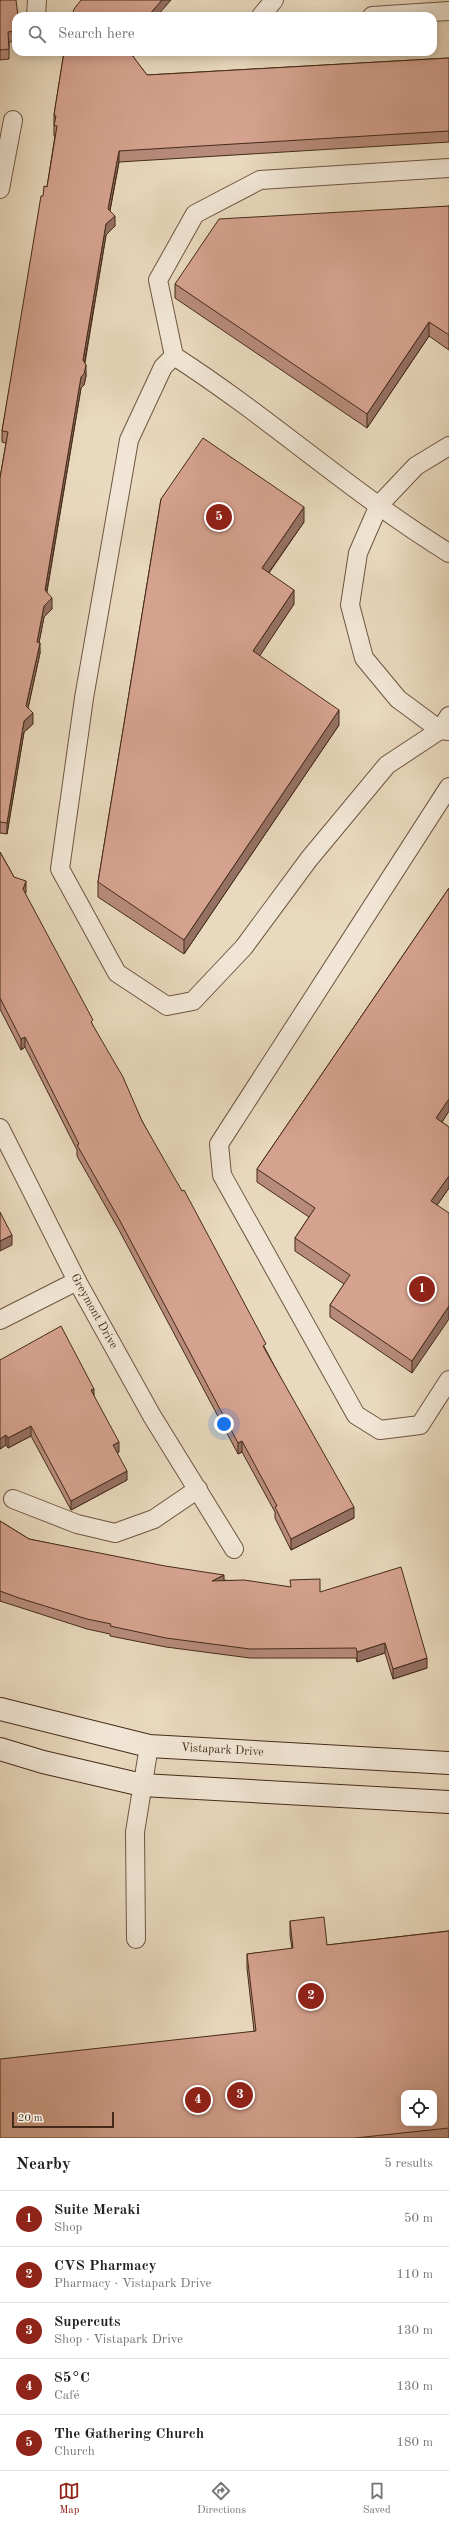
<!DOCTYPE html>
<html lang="en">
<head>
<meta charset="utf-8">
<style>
  :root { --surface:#fff; --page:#f6f6f6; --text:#222; --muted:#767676; --line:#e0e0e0; --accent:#8f2418 }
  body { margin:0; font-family:"Old Standard TT",serif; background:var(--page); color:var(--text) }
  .controls { position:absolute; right:12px; bottom:12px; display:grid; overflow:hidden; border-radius:8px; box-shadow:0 2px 10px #0003 }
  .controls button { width:36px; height:36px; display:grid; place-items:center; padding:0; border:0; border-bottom:1px solid var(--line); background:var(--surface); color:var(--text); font:20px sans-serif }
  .scale { position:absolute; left:12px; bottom:10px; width:102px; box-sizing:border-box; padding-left:4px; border:2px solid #442b19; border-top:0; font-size:11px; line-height:14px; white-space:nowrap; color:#442b19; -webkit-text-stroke:3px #f1e6d5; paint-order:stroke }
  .you { position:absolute; left:224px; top:1424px; width:14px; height:14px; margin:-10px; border:3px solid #fff; border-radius:50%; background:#1a73e8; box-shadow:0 0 0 6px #1a73e833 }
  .badge { display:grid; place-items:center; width:26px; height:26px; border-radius:50%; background:var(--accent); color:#fff; font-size:13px; font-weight:700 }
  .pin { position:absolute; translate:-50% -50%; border:2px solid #fff; box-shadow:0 1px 4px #0006 }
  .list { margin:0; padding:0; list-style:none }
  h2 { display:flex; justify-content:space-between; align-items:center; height:52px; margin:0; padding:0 16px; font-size:17px }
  h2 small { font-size:13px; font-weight:400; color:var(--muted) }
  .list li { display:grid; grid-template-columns:26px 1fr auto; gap:12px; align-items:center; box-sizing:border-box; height:56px; padding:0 16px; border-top:1px solid var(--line) }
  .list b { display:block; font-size:15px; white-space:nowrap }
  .list p { margin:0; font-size:13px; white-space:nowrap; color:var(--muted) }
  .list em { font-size:13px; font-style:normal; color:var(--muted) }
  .icon { flex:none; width:22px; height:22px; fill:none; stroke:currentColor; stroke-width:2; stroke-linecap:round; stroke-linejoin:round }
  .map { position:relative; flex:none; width:449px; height:2138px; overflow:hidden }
  .search { position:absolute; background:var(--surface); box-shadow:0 2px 10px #0003; left:12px; right:12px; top:12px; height:44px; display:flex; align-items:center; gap:10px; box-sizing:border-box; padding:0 14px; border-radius:12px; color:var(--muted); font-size:15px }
  .sheet { height:332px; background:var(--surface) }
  nav { display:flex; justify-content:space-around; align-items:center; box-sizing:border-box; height:56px; border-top:1px solid var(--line); background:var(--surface); font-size:11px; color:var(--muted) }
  nav a { display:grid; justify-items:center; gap:2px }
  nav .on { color:var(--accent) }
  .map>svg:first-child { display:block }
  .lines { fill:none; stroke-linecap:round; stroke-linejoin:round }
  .lane-casing { stroke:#6d5642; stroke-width:20 }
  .secondary-casing { stroke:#442b19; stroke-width:24 }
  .lane { stroke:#f1e6d5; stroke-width:18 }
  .secondary { stroke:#f1e6d5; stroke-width:22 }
  .wall { fill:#b78b7b; stroke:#442b19 }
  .shaded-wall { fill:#957164; stroke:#442b19 }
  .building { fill:#d5a28f; stroke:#442b19; fill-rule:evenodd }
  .labels { text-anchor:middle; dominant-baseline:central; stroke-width:4; stroke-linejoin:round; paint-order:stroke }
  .street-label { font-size:12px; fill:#442b19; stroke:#f1e6d5 }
</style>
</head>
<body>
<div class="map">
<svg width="449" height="2138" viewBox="0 0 449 2138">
  <rect width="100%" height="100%" fill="#e9d9be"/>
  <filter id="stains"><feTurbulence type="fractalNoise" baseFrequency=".005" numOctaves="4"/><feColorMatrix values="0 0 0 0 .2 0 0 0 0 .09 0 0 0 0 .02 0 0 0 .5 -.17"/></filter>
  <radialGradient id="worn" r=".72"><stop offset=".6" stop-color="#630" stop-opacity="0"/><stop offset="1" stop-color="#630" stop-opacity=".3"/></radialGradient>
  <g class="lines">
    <defs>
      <g id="lane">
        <path d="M 36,16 L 37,0"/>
        <path d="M 261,16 L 274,0"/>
        <path d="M 372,16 L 449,11"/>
        <path d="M 449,168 L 260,180 L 195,214 L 158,280 L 174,356 C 269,417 353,494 449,553"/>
        <path d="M 0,189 L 13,120"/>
        <path d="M 174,356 L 163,367 L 129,440 L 84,698 L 60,869 L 117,973 L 167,1006 L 193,1001 L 244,947 L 309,859 L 387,765 L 440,730 L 449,716"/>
        <path d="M 449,446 L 416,466 L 379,505 L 358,553 L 350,605 L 364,658 L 398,699 L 440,730 L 449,731"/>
        <path d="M 449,787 L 219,1144 L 222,1175 L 356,1415 L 380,1430 L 420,1425 L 449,1380"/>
        <path id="s1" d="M 0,1128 L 77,1281 L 152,1416 L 234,1549"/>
        <path d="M 0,1320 L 77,1281"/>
        <path d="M 13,1499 L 77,1524 L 115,1533 L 154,1519 L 198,1489"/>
        <path d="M 136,1939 L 135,1832 L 149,1746"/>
      </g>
      <g id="secondary">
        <path id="s2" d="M 0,1709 L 149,1746 L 449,1763"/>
        <path d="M 0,1749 L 43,1762 L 142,1785 L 449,1802"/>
      </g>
    </defs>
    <use href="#lane" class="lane-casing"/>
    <use href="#secondary" class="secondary-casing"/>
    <use href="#lane" class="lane"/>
    <use href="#secondary" class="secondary"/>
  </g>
  <path class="wall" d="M 0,0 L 16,16 L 16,41 L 9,42 L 9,59 L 0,60 Z
    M 64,52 L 134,52 L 133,57 L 147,75 L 449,58 L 449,142 L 119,162 L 110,211 L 115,226 L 106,235 L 85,363 L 86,376 L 84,385 L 81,388 L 47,592 L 52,609 L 44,617 L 39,642 L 40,653 L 28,708 L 33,724 L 24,732 L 7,834 L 0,833 L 0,478 L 6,443 L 2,442 L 2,431 L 43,196 L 47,187 L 55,136 L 54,136 L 54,115 Z
    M 449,206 L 449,350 L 429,336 L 367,428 L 175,298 L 175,284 Z
    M 161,499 L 304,522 L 269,573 L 294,604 L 259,656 L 339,725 L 184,954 L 98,897 L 98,882 Z
    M 0,852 L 14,877 L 26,892 L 25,894 L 142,1121 L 266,1350 L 354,1518 L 291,1550 L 275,1518 L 275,1512 L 242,1452 L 238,1454 L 119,1230 L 77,1156 L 77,1150 L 25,1047 L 21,1050 L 0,1009 Z
    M 449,888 L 449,1111 L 442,1122 L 449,1127 L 449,1188 L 437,1205 L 412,1373 L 330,1317 L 330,1305 L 344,1284 L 295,1251 L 295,1238 L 309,1217 L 257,1182 L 257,1169 Z
    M 0,1360 L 94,1396 L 119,1452 L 117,1453 L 127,1480 L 71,1510 L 31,1436 L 8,1448 L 6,1445 L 0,1449 Z
    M 0,1521 L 29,1539 L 224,1580 L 320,1592 L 427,1668 L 393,1679 L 385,1653 L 357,1662 L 356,1658 L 250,1658 L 166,1647 L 110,1636 L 110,1634 L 87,1629 L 0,1601 Z
    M 290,1921 L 327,1945 L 449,1931 L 449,2138 L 0,2138 L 254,2031 L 247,1968 L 247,1954 L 292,1949 L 290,1935 Z"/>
  <path class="shaded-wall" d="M 162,0 L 171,0 L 157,16 L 148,16 Z
    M 132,52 L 134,52 L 132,66 Z
    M 119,151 L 119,162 L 108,220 L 108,209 Z
    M 115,216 L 115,226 L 106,235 L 83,371 L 83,360 L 106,224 Z
    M 429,322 L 429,336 L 367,428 L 367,414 Z
    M 86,365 L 86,376 L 84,385 L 81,388 L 45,601 L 45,590 L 81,377 Z
    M 304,507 L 304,522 L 262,582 L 262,568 Z
    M 294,590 L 294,604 L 253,666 L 253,651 Z
    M 52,598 L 52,609 L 44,617 L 37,653 L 37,642 L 44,606 Z
    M 40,643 L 40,653 L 26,717 L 26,706 Z
    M 339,710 L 339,725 L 184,954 L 184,940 Z
    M 33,713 L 33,724 L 24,732 L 7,834 L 7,823 L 24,721 Z
    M 26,881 L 26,892 L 23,900 L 23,889 Z
    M 25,1037 L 25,1047 L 21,1050 L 21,1039 Z
    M 449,1099 L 449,1111 L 436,1131 L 436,1118 Z
    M 449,1176 L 449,1188 L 431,1214 L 431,1201 Z
    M 12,1235 L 12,1245 L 0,1251 L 0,1241 Z
    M 449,1306 L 449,1319 L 412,1373 L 412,1361 Z
    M 94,1389 L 94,1398 L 91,1390 Z
    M 31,1426 L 31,1436 L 8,1448 L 8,1438 Z
    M 6,1435 L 6,1445 L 0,1449 L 0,1439 Z
    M 242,1441 L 242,1452 L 238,1454 L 238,1443 Z
    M 119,1442 L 119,1452 L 113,1455 L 113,1445 Z
    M 127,1471 L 127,1480 L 71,1510 L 71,1501 Z
    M 354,1507 L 354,1518 L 291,1550 L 291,1539 Z
    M 224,1575 L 224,1584 L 212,1581 Z
    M 385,1643 L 385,1653 L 357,1662 L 357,1652 Z
    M 427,1658 L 427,1668 L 393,1679 L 393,1669 Z"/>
  <path class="building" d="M 0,0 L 16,0 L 18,16 L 16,16 L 16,31 L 8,32 L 9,49 L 0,50 Z
    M 81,0 L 162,0 L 148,16 L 72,16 L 74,9 Z
    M 64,52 L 132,52 L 132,55 L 147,75 L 449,58 L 449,131 L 119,151 L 108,209 L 115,216 L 106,224 L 83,360 L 86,365 L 84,374 L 81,377 L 45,590 L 52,598 L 44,606 L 37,642 L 40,643 L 26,706 L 33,713 L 24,721 L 7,823 L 0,822 L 0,478 L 8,432 L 2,431 L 41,196 L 43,196 L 44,186 L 47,187 L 57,126 L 54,125 L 56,116 L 54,115 Z
    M 449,206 L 449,335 L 429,322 L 367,414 L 175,284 L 219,219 Z
    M 203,438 L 304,507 L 262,568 L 294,590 L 253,651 L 339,710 L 184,940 L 98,882 L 161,499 Z
    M 0,852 L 14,877 L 26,881 L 23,889 L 93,1020 L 91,1022 L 123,1077 L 142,1121 L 182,1191 L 184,1190 L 266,1344 L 263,1346 L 354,1507 L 291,1539 L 275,1507 L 277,1506 L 242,1441 L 238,1443 L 119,1219 L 77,1145 L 79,1144 L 25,1037 L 21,1039 L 0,998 Z
    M 449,888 L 449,1099 L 436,1118 L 449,1127 L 449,1176 L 431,1201 L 449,1213 L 449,1306 L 412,1361 L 330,1305 L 350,1275 L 295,1238 L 315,1208 L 257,1169 Z
    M 0,1212 L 12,1235 L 0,1241 Z
    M 61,1326 L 94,1389 L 91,1390 L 119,1442 L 113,1445 L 127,1471 L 71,1501 L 31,1426 L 8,1438 L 6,1435 L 0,1439 L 0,1360 Z
    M 0,1521 L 29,1539 L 165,1566 L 224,1575 L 212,1581 L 244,1580 L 291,1587 L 290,1580 L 320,1579 L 320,1592 L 401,1567 L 427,1658 L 393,1669 L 385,1643 L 357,1652 L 356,1648 L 250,1649 L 166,1638 L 110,1626 L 111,1624 L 87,1619 L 19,1598 L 0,1591 Z
    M 324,1917 L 327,1945 L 449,1931 L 449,2128 L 355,2138 L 0,2138 L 0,2059 L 256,2031 L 247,1954 L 293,1948 L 290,1921 ZM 404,2093 L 434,2093 L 434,2123 L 404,2123 Z"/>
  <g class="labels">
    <g class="street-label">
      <text stroke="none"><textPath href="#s1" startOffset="206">Greymont Drive</textPath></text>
      <text stroke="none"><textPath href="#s2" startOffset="227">Vistapark Drive</textPath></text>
    </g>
  </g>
  <rect width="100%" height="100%" filter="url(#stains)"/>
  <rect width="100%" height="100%" fill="url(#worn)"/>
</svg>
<div class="controls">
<button><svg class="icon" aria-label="locate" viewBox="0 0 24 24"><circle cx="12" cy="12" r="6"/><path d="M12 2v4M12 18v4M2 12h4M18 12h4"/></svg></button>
</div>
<div class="scale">20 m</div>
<div class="you"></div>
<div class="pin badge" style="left:422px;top:1289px">1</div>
<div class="pin badge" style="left:311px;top:1996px">2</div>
<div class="pin badge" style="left:240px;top:2095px">3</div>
<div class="pin badge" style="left:198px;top:2100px">4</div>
<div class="pin badge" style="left:219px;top:517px">5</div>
<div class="search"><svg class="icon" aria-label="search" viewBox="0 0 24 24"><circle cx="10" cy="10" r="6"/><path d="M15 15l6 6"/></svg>Search here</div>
</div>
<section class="sheet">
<h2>Nearby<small>5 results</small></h2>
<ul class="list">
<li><span class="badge">1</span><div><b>Suite Meraki</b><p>Shop</p></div><em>50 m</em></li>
<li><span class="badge">2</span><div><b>CVS Pharmacy</b><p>Pharmacy · Vistapark Drive</p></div><em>110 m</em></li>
<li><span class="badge">3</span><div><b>Supercuts</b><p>Shop · Vistapark Drive</p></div><em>130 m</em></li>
<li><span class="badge">4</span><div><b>85°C</b><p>Café</p></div><em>130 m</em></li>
<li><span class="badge">5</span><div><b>The Gathering Church</b><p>Church</p></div><em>180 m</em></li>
</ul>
</section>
<nav>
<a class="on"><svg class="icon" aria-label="map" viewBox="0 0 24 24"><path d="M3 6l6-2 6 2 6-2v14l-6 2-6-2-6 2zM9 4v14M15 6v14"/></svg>Map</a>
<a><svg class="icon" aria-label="directions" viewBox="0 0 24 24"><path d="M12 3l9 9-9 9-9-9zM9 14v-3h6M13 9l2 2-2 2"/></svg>Directions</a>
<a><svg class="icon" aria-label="saved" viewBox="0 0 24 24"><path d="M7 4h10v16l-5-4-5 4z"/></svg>Saved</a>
</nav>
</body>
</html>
